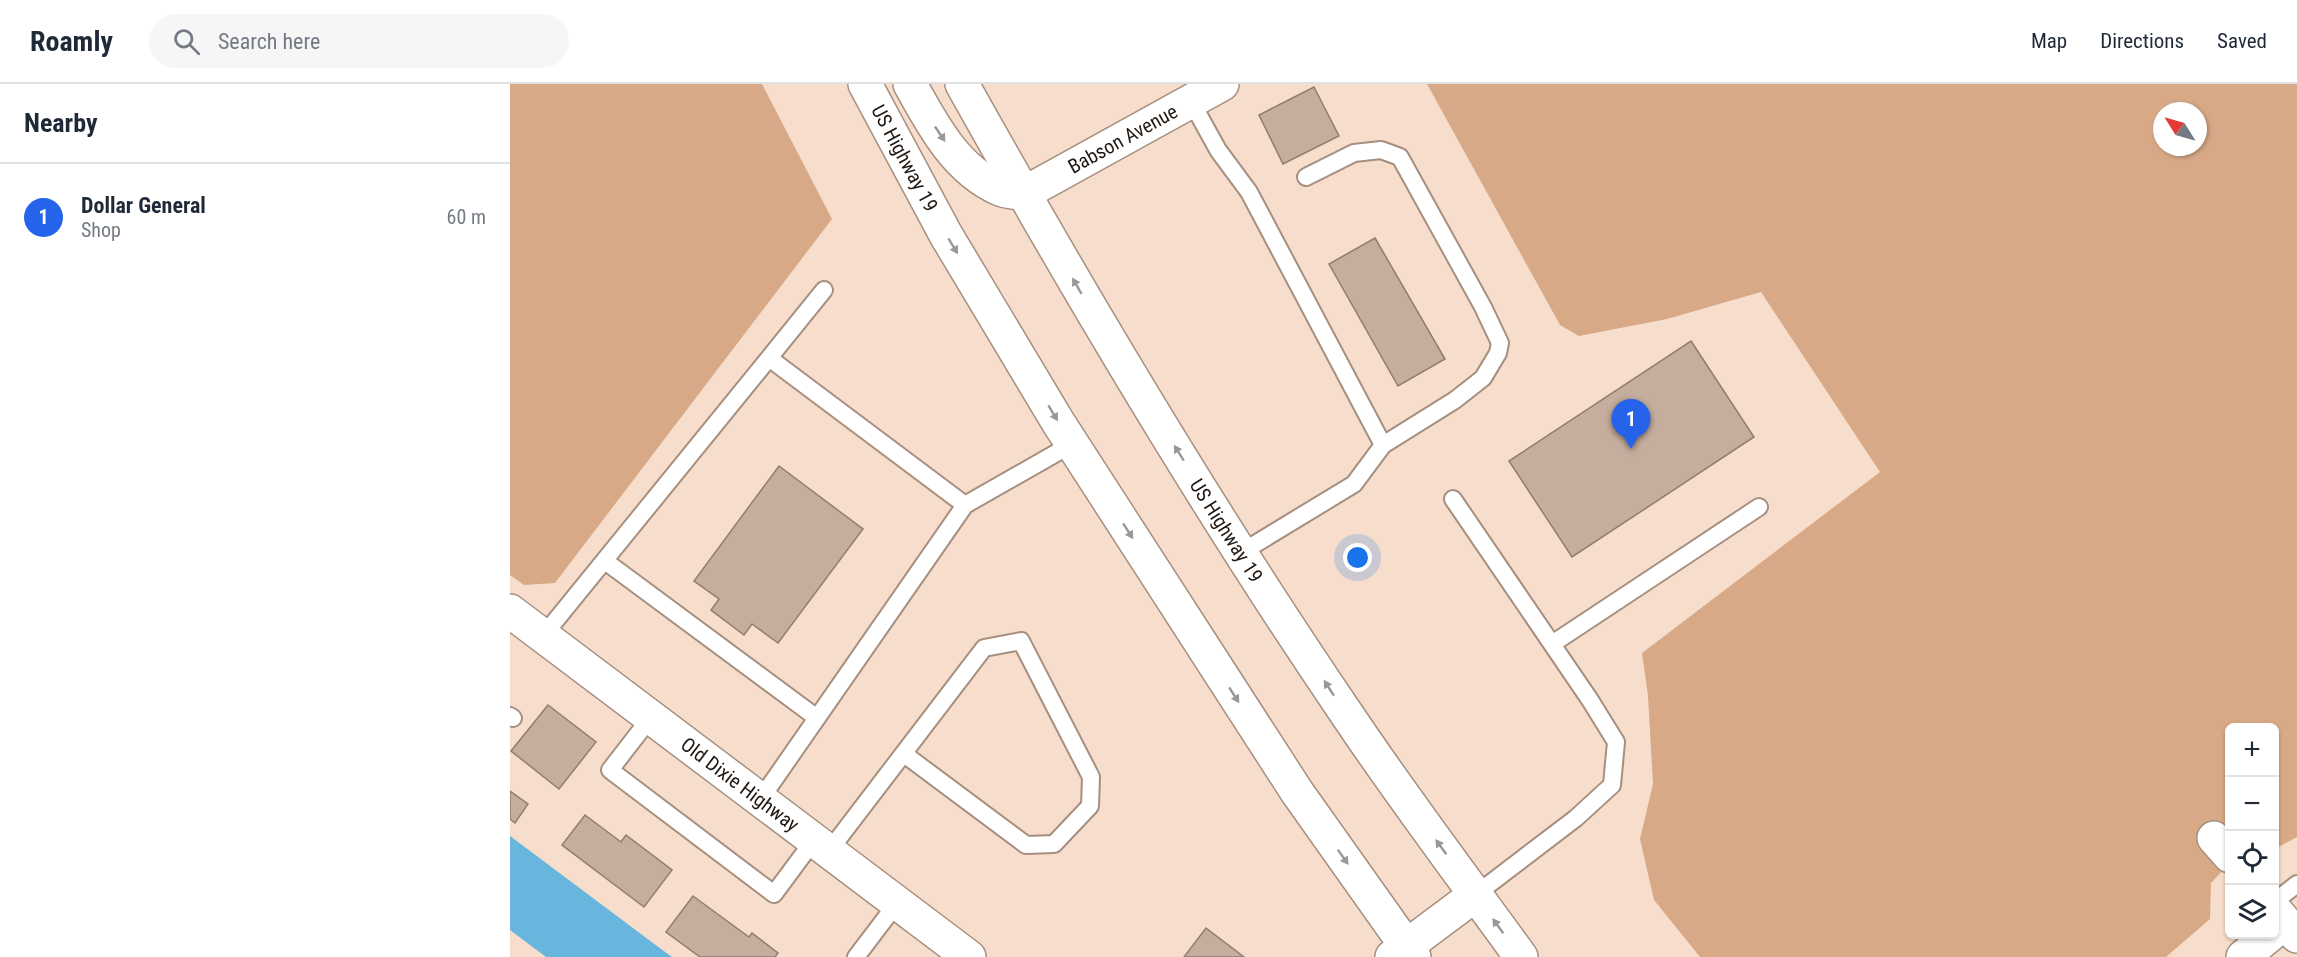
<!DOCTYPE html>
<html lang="en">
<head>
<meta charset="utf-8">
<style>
  :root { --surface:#fff; --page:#f6f6f7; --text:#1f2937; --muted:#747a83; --line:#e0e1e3; --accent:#2563eb }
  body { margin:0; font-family:"Roboto Condensed",sans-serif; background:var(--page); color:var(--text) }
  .controls { position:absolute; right:18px; bottom:18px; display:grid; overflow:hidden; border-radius:9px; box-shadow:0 2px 4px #0004 }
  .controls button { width:54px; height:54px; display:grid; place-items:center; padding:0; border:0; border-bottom:2px solid var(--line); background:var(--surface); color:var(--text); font:30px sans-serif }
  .compass { position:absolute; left:1643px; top:18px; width:54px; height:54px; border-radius:50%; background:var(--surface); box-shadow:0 2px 4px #0004; rotate:307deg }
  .you { position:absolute; left:848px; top:474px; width:21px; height:21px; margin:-15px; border:4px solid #fff; border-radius:50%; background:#1a73e8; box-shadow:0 0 0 9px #1a73e833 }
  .badge { display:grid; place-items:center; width:39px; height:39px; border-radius:50%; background:var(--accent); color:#fff; font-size:20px; font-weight:700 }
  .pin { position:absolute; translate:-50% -50px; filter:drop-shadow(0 2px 3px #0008) }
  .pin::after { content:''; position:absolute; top:32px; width:21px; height:18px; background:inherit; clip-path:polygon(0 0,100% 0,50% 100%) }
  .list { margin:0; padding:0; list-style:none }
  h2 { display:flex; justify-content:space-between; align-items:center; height:78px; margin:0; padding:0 24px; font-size:26px }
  h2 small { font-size:20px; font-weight:400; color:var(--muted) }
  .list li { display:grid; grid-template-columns:39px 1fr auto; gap:18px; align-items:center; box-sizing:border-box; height:108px; padding:0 24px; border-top:2px solid var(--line) }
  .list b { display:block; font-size:22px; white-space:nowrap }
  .list p { margin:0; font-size:20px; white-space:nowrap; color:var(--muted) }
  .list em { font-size:20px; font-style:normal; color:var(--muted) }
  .icon { flex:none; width:33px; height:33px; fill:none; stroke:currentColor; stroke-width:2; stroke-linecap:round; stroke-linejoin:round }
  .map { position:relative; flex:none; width:1787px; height:873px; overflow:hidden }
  header { display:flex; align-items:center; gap:36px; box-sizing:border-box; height:84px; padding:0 30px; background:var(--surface); border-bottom:2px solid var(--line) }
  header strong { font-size:28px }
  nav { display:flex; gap:33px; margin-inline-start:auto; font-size:21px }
  .search { width:420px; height:54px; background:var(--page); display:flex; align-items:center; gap:15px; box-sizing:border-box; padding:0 21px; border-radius:33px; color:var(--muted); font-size:22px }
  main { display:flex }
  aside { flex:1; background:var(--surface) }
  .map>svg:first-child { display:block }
  .green { fill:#d7a987; fill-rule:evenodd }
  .water { fill:#68b6dd }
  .building { fill:#c6ae9e; stroke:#937c6d; stroke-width:1.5 }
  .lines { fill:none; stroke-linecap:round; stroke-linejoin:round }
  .service-casing { stroke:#a68f7f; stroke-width:20 }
  .minor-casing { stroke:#a68f7f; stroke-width:36 }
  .tertiary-casing { stroke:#a68f7f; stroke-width:36 }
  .trunk-casing { stroke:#a68f7f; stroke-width:36 }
  .service { stroke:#fff; stroke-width:16 }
  .minor { stroke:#fff; stroke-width:33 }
  .tertiary { stroke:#fff; stroke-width:33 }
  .trunk { stroke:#fff; stroke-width:33 }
  .oneway { fill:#9b9794 }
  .labels { text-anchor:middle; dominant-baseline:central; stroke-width:6; stroke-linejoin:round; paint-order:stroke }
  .street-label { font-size:20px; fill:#211812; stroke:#fff }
</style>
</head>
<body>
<header>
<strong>Roamly</strong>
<div class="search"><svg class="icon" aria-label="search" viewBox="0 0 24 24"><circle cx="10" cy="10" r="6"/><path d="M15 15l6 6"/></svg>Search here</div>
<nav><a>Map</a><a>Directions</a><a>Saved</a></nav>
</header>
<main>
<aside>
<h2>Nearby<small></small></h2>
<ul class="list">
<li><span class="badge">1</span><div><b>Dollar General</b><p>Shop</p></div><em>60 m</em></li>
</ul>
</aside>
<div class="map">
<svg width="1787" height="873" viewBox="0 0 1787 873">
  <rect width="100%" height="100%" fill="#f7decc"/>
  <path class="green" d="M 0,0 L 252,0 L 322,135 L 45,499 L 14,501 L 0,491 Z
    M 917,0 L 1787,0 L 1787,753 L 1765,765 L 1764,644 L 1720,644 L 1719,780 L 1701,799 L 1700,835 L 1656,873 L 1190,873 L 1144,816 L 1130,755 L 1143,700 L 1138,612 L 1132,569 L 1370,388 L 1251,208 L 1157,235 L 1069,252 L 1050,241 ZM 1652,27 L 1688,27 L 1688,63 L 1652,63 Z"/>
  <path class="water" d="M 0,752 L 147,862 L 162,873 L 36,873 L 0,846 Z"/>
  <path class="building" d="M 804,3 L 829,52 L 773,80 L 749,31 Z
    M 865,154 L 935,275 L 888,302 L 819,180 Z
    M 1181,257 L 1244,353 L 1062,473 L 999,377 Z
    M 269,382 L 353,445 L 268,559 L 242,540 L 234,551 L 201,526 L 209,515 L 184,497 Z
    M 38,621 L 86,658 L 49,705 L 1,667 Z
    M 0,707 L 18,720 L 5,739 L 0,735 Z
    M 75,731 L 111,758 L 116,751 L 162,786 L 134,823 L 52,761 Z
    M 183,812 L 239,853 L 242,849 L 268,869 L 265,873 L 190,873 L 156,848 Z
    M 696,844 L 734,873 L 674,873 Z"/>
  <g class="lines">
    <defs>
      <path id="service" d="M 681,17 L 708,66 L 739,108 L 873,361 L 844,400 L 732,468
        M 796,93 L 844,69 L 871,66 L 890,73 L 973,223 L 990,259 L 988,269 L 973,294 L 945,316 L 873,361
        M 259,274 L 314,206
        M 943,415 L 1080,616 L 1106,658 L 1102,701 L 1066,734 L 965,811
        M 455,421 L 562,360
        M 95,477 L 307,634
        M 33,552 L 259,274 L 455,421 L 250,716
        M 1042,560 L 1249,423
        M 0,632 L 3,634
        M 141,633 L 100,686 L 264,810 L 304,756
        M 319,767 L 474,564 L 511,557 L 581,693 L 580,722 L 544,760 L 516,761 L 394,670
        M 1764,818 L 1787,800
        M 346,873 L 387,819"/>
      <g id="minor">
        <path id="s1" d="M 513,110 L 712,0"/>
        <path d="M 1704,754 L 1720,772"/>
        <path d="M 1764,825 L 1787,852"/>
        <path d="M 1733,873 L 1761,850"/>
      </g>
      <g id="tertiary">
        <path id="s2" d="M 0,527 L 459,873"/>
        <path d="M 882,873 L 965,811"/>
      </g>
      <g id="trunk">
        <path id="s3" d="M 355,0 L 436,151 L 548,338 L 787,708 L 904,873"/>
        <path d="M 400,0 C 422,40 446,86 490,105 C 497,108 506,108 513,110"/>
        <path id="s4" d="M 452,0 C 572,215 699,428 838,632 C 893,714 953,793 1011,873"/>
      </g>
    </defs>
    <use href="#service" class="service-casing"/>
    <use href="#minor" class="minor-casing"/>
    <use href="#tertiary" class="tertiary-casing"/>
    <use href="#trunk" class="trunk-casing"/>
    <use href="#service" class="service"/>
    <use href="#minor" class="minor"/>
    <use href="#tertiary" class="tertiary"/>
    <use href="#trunk" class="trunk"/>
  </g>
  <defs><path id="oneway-solid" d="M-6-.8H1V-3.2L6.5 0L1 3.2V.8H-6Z" transform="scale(1.5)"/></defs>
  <g class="oneway">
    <use href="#oneway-solid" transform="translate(430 50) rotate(56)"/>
    <use href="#oneway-solid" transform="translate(443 162) rotate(59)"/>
    <use href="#oneway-solid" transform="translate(567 202) rotate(-120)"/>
    <use href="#oneway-solid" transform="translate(543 329) rotate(59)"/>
    <use href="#oneway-solid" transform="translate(669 369) rotate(-122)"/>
    <use href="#oneway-solid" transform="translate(618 447) rotate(57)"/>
    <use href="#oneway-solid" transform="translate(819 604) rotate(-123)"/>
    <use href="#oneway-solid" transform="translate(724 611) rotate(57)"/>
    <use href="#oneway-solid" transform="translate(931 763) rotate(-126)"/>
    <use href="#oneway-solid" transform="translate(833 773) rotate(55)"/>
    <use href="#oneway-solid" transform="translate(988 842) rotate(-126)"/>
  </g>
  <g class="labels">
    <g class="street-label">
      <text stroke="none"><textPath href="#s1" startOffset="114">Babson Avenue</textPath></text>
      <text stroke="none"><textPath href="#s3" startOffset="84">US Highway 19</textPath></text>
      <text stroke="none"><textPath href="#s4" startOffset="519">US Highway 19</textPath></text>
      <text stroke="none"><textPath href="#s2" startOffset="288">Old Dixie Highway</textPath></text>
    </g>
  </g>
</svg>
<div class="controls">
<button>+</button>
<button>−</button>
<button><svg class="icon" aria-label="locate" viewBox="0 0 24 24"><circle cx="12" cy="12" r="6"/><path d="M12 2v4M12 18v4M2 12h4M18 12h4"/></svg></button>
<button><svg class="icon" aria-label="layers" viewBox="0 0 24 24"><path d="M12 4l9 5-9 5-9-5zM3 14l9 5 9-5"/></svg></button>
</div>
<svg class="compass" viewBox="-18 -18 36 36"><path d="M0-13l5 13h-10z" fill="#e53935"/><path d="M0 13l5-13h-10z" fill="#747a83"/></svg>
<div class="you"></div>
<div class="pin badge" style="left:1121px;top:365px">1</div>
</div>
</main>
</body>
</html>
